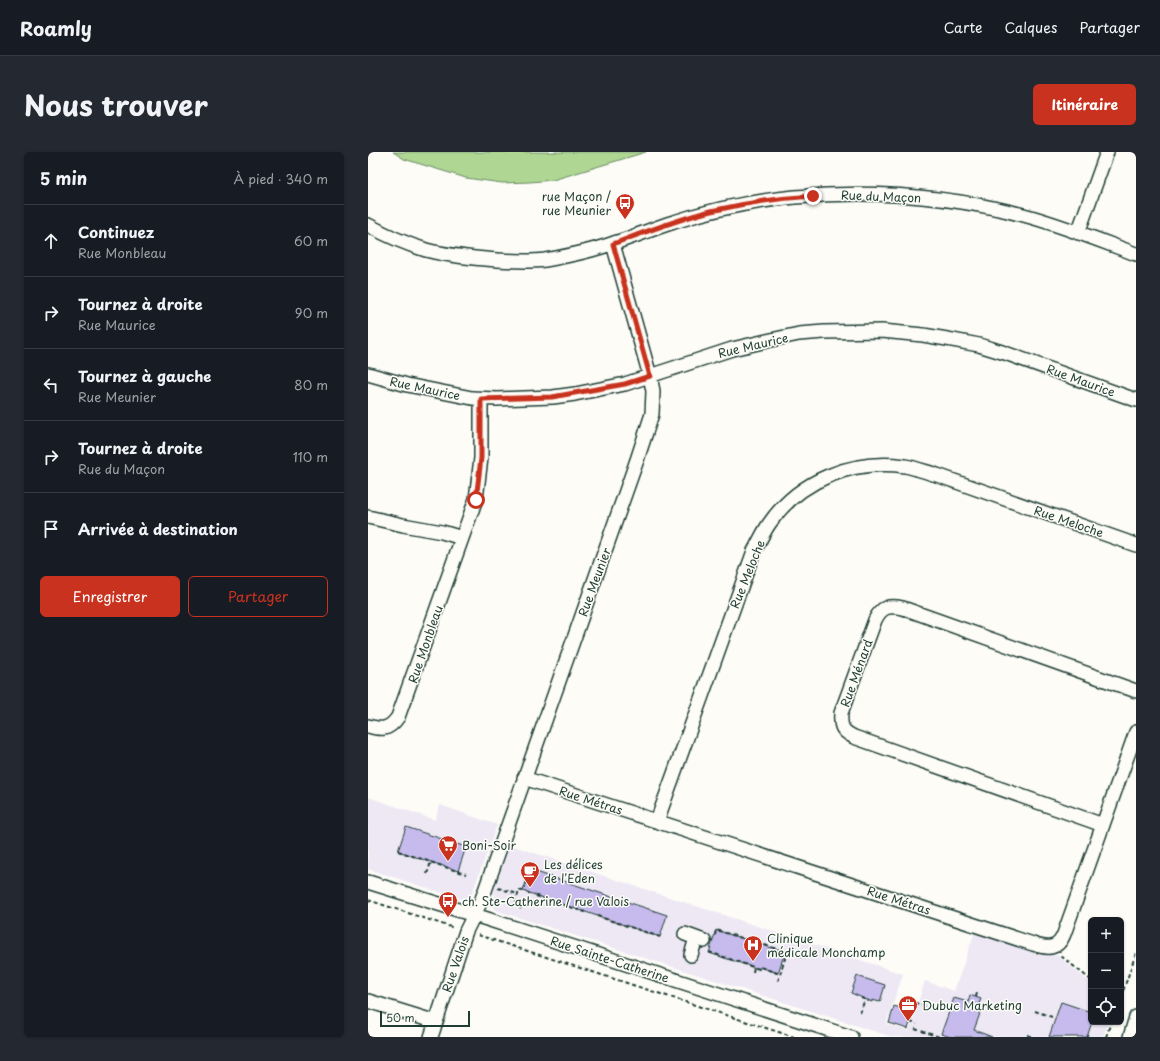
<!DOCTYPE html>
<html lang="fr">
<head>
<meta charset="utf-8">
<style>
  :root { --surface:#171b24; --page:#242831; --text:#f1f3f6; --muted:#9ea1a6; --line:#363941; --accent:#c8321e }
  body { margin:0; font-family:"Playpen Sans",sans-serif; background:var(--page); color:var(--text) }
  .controls { position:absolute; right:12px; bottom:12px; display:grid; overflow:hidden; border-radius:6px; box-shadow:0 1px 3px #0004 }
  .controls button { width:36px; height:36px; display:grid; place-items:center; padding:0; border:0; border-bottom:1px solid var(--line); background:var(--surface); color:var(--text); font:20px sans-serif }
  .scale { position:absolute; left:12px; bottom:10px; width:90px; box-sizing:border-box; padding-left:4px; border:2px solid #1f3d34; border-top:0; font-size:11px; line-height:14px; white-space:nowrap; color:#1f3d34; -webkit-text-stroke:3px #fdfcf7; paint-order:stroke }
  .stop { position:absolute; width:12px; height:12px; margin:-9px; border:3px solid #c8321e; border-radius:50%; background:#fff }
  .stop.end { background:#c8321e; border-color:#fff; box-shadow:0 1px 4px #0008 }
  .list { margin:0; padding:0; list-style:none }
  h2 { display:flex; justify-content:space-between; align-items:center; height:52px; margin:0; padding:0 16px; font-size:17px }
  h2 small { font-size:13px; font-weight:400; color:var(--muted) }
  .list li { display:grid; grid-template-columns:26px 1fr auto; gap:12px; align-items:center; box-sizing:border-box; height:72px; padding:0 16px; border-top:1px solid var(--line) }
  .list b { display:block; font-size:15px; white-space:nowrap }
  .list p { margin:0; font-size:13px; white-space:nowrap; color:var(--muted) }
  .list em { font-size:13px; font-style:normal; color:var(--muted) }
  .actions { display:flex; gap:8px; padding:12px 16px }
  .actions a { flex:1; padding:9px 0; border:1px solid var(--accent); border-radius:6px; text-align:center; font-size:14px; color:var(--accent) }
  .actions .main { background:var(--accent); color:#fff }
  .icon { flex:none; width:22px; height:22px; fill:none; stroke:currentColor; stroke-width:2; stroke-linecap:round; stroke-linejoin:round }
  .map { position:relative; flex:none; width:768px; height:885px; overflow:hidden; border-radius:6px }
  header { display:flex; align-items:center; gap:24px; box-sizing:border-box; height:56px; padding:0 20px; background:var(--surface); border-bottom:1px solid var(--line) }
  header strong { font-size:19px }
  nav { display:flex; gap:22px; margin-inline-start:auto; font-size:14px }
  .intro { display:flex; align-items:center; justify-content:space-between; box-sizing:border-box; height:96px; padding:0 24px }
  h1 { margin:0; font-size:28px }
  .button { padding:10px 18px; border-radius:6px; background:var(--accent); color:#fff; font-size:14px; font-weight:700 }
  main { display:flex; gap:24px; padding:0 24px }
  aside { flex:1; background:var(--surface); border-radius:6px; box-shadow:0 1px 3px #0004 }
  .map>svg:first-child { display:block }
  .built { fill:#ede8f4 }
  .green { fill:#afd692; stroke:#678a63 }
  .building { fill:#c7bbed; stroke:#1f3d34 }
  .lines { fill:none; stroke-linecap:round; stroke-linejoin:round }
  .minor-casing { stroke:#1f3d34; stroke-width:16 }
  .path { stroke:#1f3d34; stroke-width:2; stroke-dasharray:4 3; stroke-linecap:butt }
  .minor { stroke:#fdfcf7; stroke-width:13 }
  .route { stroke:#c8321e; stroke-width:5 }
  .labels { text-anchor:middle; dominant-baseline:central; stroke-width:3; stroke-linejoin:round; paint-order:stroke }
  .poi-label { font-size:12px; fill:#1f3d34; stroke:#fdfcf7; text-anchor:start }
  .street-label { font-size:12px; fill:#1f3d34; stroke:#fdfcf7 }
</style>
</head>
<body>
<header>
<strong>Roamly</strong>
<nav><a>Carte</a><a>Calques</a><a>Partager</a></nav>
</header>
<div class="intro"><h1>Nous trouver</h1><a class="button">Itinéraire</a></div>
<main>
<aside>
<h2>5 min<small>À pied · 340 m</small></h2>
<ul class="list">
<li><svg class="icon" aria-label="ahead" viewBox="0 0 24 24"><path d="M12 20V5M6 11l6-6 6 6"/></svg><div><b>Continuez</b><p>Rue Monbleau</p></div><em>60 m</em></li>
<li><svg class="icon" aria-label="right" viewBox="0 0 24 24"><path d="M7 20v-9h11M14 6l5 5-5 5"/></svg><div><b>Tournez à droite</b><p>Rue Maurice</p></div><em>90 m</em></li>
<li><svg class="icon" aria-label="left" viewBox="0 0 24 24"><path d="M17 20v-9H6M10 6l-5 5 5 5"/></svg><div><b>Tournez à gauche</b><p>Rue Meunier</p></div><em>80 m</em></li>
<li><svg class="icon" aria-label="right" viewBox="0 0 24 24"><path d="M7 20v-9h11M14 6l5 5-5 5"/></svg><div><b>Tournez à droite</b><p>Rue du Maçon</p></div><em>110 m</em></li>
<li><svg class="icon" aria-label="arrive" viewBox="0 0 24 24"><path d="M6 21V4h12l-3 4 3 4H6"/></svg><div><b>Arrivée à destination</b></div></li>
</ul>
<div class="actions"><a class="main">Enregistrer</a><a>Partager</a></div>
</aside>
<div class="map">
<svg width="768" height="885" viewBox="0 0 768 885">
  <rect width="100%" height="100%" fill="#fdfcf7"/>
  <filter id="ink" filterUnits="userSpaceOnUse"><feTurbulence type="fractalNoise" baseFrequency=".025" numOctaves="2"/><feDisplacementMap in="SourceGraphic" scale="8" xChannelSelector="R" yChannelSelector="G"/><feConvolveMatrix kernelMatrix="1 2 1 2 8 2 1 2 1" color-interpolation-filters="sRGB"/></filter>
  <g filter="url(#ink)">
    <path class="built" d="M 0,645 L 67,668 L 72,653 L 129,673 L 103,744 L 99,748 L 96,748 L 0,717 Z
      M 142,693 L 535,822 L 518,872 L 541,879 L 557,829 L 586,839 L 607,780 L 678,803 L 682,804 L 689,803 L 723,831 L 723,870 L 740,870 L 735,885 L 524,885 L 130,759 L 126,756 L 125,752 L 127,743 L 125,741 Z"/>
    <path class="green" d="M 25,0 L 278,0 L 185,28 L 162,30 L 134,31 L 98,26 L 36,7 Z"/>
    <path class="building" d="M 38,675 L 98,695 L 90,719 L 30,699 Z
      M 162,718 L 299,763 L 292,785 L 155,739 Z
      M 348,778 L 417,800 L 410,821 L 392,815 L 391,817 L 341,801 Z
      M 489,824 L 517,833 L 512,850 L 504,848 L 504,850 L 483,841 Z
      M 602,843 L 613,847 L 610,854 L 614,856 L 606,878 L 624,885 L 583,885 L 573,882 L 586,846 L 600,850 Z
      M 535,849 L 548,852 L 540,877 L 521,871 L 526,854 L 533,856 Z
      M 693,850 L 723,860 L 723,873 L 719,885 L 681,885 Z"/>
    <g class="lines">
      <defs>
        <path id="minor" d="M 0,73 C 18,83 38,92 58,98 C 81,104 105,106 129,108 C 145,109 161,110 177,108 C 200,104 224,99 246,91 C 266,85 286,76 306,70 C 345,57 386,49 427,45 C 505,38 586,44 663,65 C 698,75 733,89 768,102
          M 710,81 L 739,0
          M 0,222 L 39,233 L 104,246 L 129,247 L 185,245 L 207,242 L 257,232 L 364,197 L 412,186 L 431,182 L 456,180 L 514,179 L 555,183 L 579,187 L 611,193 L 637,201 L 768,248
          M 0,365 L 35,373 L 74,380 L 94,386
          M 0,574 C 14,578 21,578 30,565 L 108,347 L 113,306 L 113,247
          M 156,626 L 665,792 C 679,797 690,798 696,782 L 768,580
          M 289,669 L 386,399 C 391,390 395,381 401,372 C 431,328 484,307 537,314 C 548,316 558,320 569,323 L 768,393
          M 735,673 L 486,585 C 474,579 472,575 473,561 L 507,468 C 514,454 521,453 535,456 L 768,539
          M 0,730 L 119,767 L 483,885
          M 317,782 L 336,789
          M 323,803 L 328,786
          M 0,849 L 68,870
          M 63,885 L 98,779 L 114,747 L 269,308 L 284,262 L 285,239 L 282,224 L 245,92
          M 762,885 L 768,865"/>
      </defs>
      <use href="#minor" class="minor-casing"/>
      <path class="path" d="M 30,699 L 98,722
        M 59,722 L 63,710
        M 130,736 L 150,742
        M 168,744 L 217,760
        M 0,748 L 86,776
        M 153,757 L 148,750 L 151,738 L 164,742
        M 229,764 L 292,785
        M 110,783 L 426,885
        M 347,783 L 348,778 L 419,800 L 420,796
        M 341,800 L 391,817 L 392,815 L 412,822
        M 693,804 L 723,828
        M 385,820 L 386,815
        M 410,829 L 419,800 L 437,806
        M 608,845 L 609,841
        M 753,845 L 768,801
        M 493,846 L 501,849
        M 540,850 L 541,849 L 561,855
        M 667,859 L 687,866
        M 492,861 L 497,847
        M 542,870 L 549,872
        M 547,877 L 572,885
        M 659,883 L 666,885
        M 738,885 L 743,870"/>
      <use href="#minor" class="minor"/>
    </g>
  </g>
  <g class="lines" filter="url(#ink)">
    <path class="route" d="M 108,348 L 113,306 L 113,247 L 184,245 L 257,232 L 282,224 L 245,92 C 277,80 310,67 343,59 C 377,51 411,46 445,44"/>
  </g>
  <defs>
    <symbol id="bus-pin" viewBox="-11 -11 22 30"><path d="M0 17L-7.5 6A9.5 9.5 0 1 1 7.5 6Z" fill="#c8321e" stroke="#fdfcf7"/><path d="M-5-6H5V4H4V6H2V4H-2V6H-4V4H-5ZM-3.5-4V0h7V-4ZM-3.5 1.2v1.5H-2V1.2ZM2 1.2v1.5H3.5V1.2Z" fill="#fff"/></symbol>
    <symbol id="supermarket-pin" viewBox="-11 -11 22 30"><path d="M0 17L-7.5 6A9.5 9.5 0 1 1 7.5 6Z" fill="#c8321e" stroke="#fdfcf7"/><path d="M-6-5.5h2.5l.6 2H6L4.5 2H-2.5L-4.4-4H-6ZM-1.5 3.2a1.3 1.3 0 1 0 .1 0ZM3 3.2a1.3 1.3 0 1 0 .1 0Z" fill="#fff"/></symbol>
    <symbol id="cafe-pin" viewBox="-11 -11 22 30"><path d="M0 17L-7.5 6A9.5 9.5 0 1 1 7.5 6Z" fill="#c8321e" stroke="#fdfcf7"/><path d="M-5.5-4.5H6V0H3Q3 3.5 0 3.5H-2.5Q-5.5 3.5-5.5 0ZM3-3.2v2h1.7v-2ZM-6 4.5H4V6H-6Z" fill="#fff"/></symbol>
    <symbol id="hospital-pin" viewBox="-11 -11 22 30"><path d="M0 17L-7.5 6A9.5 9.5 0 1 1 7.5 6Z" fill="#c8321e" stroke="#fdfcf7"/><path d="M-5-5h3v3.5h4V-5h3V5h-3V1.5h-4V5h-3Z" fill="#fff"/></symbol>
    <symbol id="office-pin" viewBox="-11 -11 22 30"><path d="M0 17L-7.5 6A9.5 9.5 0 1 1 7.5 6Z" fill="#c8321e" stroke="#fdfcf7"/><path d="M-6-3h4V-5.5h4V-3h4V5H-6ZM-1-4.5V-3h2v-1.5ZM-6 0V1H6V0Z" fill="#fff"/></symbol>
  </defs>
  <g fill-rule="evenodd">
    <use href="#bus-pin" x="246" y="40" width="22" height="30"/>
    <use href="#supermarket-pin" x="69" y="682" width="22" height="30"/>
    <use href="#cafe-pin" x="151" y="708" width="22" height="30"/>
    <use href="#bus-pin" x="69" y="738" width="22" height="30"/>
    <use href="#hospital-pin" x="374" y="782" width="22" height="30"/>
    <use href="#office-pin" x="529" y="842" width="22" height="30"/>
  </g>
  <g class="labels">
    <g class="poi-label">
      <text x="243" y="44" text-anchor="end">rue Maçon /<tspan x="243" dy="14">rue Meunier</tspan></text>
      <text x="94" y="693">Boni-Soir</text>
      <text x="176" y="712">Les délices<tspan x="176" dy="14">de l'Eden</tspan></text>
      <text x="94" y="749">ch. Ste-Catherine / rue Valois</text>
      <text x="399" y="786">Clinique<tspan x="399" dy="14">médicale Monchamp</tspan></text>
      <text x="554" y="853">Dubuc Marketing</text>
    </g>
    <g class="street-label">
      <text transform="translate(513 44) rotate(2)">Rue du Maçon</text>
      <text transform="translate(385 193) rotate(-13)">Rue Maurice</text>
      <text transform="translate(713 228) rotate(20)">Rue Maurice</text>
      <text transform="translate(57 236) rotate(12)">Rue Maurice</text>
      <text transform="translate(701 369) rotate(19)">Rue Meloche</text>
      <text transform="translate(379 422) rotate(-68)">Rue Meloche</text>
      <text transform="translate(226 430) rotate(-70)">Rue Meunier</text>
      <text transform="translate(57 492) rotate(-71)">Rue Monbleau</text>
      <text transform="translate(488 521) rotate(-70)">Rue Ménard</text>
      <text transform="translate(223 648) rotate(18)">Rue Métras</text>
      <text transform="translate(531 748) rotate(18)">Rue Métras</text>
      <text transform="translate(242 807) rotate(18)">Rue Sainte-Catherine</text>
      <text transform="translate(87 812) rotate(-71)">Rue Valois</text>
    </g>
  </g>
</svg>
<div class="controls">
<button>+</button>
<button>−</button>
<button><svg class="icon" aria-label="locate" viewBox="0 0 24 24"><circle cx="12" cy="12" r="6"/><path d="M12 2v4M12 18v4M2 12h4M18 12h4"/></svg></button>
</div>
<div class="scale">50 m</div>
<div class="stop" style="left:108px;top:348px"></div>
<div class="stop end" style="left:445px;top:44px"></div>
</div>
</main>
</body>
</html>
